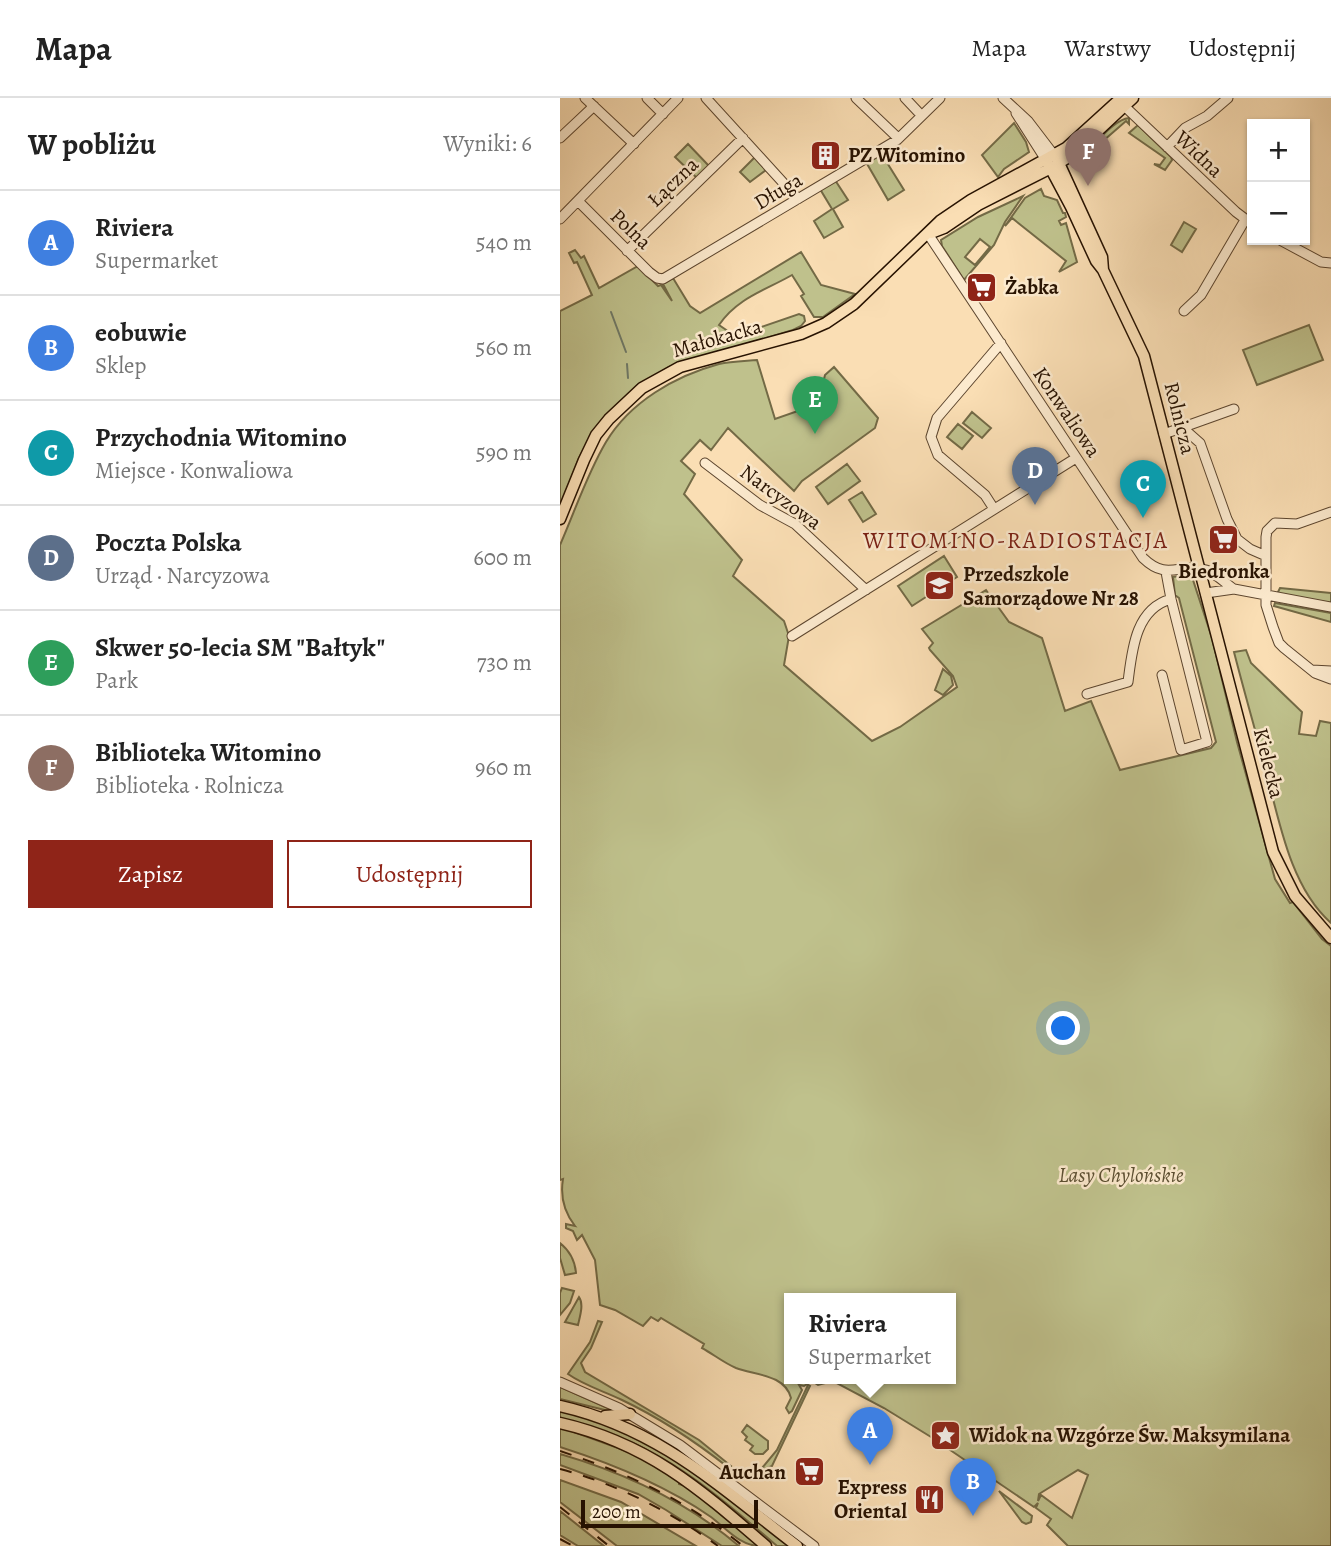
<!DOCTYPE html>
<html lang="pl">
<head>
<meta charset="utf-8">
<style>
  :root { --surface:#fff; --page:#f2f2f2; --text:#222; --muted:#767676; --line:#e0e0e0; --accent:#8f2418 }
  body { margin:0; font-family:Alegreya,serif; background:var(--page); color:var(--text) }
  .controls { position:absolute; right:21px; top:21px; display:grid; overflow:hidden; border-radius:0px; box-shadow:0 2px 5px #0004 }
  .controls button { width:63px; height:63px; display:grid; place-items:center; padding:0; border:0; border-bottom:2px solid var(--line); background:var(--surface); color:var(--text); font:35px sans-serif }
  .scale { position:absolute; left:21px; bottom:18px; width:177px; box-sizing:border-box; padding-left:7px; border:4px solid #271201; border-top:0; font-size:19px; line-height:24px; white-space:nowrap; color:#271201; -webkit-text-stroke:5px #fceace; paint-order:stroke }
  .you { position:absolute; left:504px; top:931px; width:24px; height:24px; margin:-18px; border:5px solid #fff; border-radius:50%; background:#1a73e8; box-shadow:0 0 0 10px #1a73e833 }
  .badge { display:grid; place-items:center; width:46px; height:46px; border-radius:50%; background:var(--accent); color:#fff; font-size:23px; font-weight:700 }
  .pin { position:absolute; translate:-50% -58px; filter:drop-shadow(0 2px 4px #0008) }
  .pin::after { content:''; position:absolute; top:37px; width:24px; height:21px; background:inherit; clip-path:polygon(0 0,100% 0,50% 100%) }
  .popup { position:absolute; left:224px; top:1195px; width:172px; height:91px; box-sizing:border-box; display:grid; place-content:center; border-radius:0px; background:var(--surface); filter:drop-shadow(0 2px 5px #0005); font-size:23px; white-space:nowrap; color:var(--muted) }
  .popup b { font-size:26px; color:var(--text) }
  .popup::after { content:''; position:absolute; left:50%; top:100%; margin-left:-14px; border:14px solid transparent; border-top-color:var(--surface) }
  .list { margin:0; padding:0; list-style:none }
  h2 { display:flex; justify-content:space-between; align-items:center; height:91px; margin:0; padding:0 28px; font-size:30px }
  h2 small { font-size:23px; font-weight:400; color:var(--muted) }
  .list li { display:grid; grid-template-columns:46px 1fr auto; gap:21px; align-items:center; box-sizing:border-box; height:105px; padding:0 28px; border-top:2px solid var(--line) }
  .list b { display:block; font-size:26px; white-space:nowrap }
  .list p { margin:0; font-size:23px; white-space:nowrap; color:var(--muted) }
  .list em { font-size:23px; font-style:normal; color:var(--muted) }
  .actions { display:flex; gap:14px; padding:21px 28px }
  .actions a { flex:1; padding:16px 0; border:2px solid var(--accent); border-radius:0px; text-align:center; font-size:24px; color:var(--accent) }
  .actions .main { background:var(--accent); color:#fff }
  .map { position:relative; flex:none; width:771px; height:1448px; overflow:hidden }
  header { display:flex; align-items:center; gap:42px; box-sizing:border-box; height:98px; padding:0 35px; background:var(--surface); border-bottom:2px solid var(--line) }
  header strong { font-size:33px }
  nav { display:flex; gap:38px; margin-inline-start:auto; font-size:24px }
  main { display:flex }
  aside { flex:1; background:var(--surface) }
  .map>svg:first-child { display:block }
  .green { fill:#bfc18c; stroke:#736a46; stroke-width:2; fill-rule:evenodd }
  .lines { fill:none; stroke-linecap:round; stroke-linejoin:round }
  .stream { stroke:#6f7866; stroke-width:2 }
  .minor-casing { stroke:#5c452e; stroke-width:11 }
  .major-casing { stroke:#271201; stroke-width:13 }
  .minor { stroke:#fceace; stroke-width:9 }
  .major { stroke:#fadeb4; stroke-width:10 }
  .rail { stroke:#271201; stroke-width:2; stroke-dasharray:12 12; stroke-linecap:butt }
  .labels { text-anchor:middle; dominant-baseline:central; stroke-width:5; stroke-linejoin:round; paint-order:stroke }
  .street-label { font-size:21px; fill:#271201; stroke:#fceace }
  .poi-label { font-size:21px; font-weight:bold; fill:#271201; stroke:#fceace; text-anchor:start }
  .park-label { font-size:21px; font-style:italic; fill:#5c4f32; stroke:#fceace }
  .neighbourhood-label { font-size:23px; letter-spacing:2px; fill:#7a1f14; stroke:#fceace }
</style>
</head>
<body>
<header>
<strong>Mapa</strong>
<nav><a>Mapa</a><a>Warstwy</a><a>Udostępnij</a></nav>
</header>
<main>
<aside>
<h2>W pobliżu<small>Wyniki: 6</small></h2>
<ul class="list">
<li><span class="badge" style="background:#3f7fe0">A</span><div><b>Riviera</b><p>Supermarket</p></div><em>540 m</em></li>
<li><span class="badge" style="background:#3f7fe0">B</span><div><b>eobuwie</b><p>Sklep</p></div><em>560 m</em></li>
<li><span class="badge" style="background:#0f9aa8">C</span><div><b>Przychodnia Witomino</b><p>Miejsce · Konwaliowa</p></div><em>590 m</em></li>
<li><span class="badge" style="background:#5c6f8a">D</span><div><b>Poczta Polska</b><p>Urząd · Narcyzowa</p></div><em>600 m</em></li>
<li><span class="badge" style="background:#2e9e5b">E</span><div><b>Skwer 50-lecia SM &quot;Bałtyk&quot;</b><p>Park</p></div><em>730 m</em></li>
<li><span class="badge" style="background:#8d6e63">F</span><div><b>Biblioteka Witomino</b><p>Biblioteka · Rolnicza</p></div><em>960 m</em></li>
</ul>
<div class="actions"><a class="main">Zapisz</a><a>Udostępnij</a></div>
</aside>
<div class="map">
<svg width="771" height="1448" viewBox="0 0 771 1448">
  <rect width="100%" height="100%" fill="#fadeb4"/>
  <filter id="stains"><feTurbulence type="fractalNoise" baseFrequency=".00286" numOctaves="4"/><feColorMatrix values="0 0 0 0 .2 0 0 0 0 .09 0 0 0 0 .02 0 0 0 .5 -.17"/></filter>
  <radialGradient id="worn" r=".72"><stop offset=".6" stop-color="#630" stop-opacity="0"/><stop offset="1" stop-color="#630" stop-opacity=".3"/></radialGradient>
  <path class="green" d="M 569,20 L 569,26 L 566,23 L 535,50 L 526,65 L 527,52 C 539,42 554,22 569,20 Z
    M 454,25 L 466,44 L 469,54 L 444,71 L 438,79 L 422,57 Z
    M 578,27 L 611,59 L 612,62 L 605,72 L 594,66 L 600,67 L 605,60 L 569,35 Z
    M 128,46 L 149,68 L 137,80 L 115,59 Z
    M 321,55 L 344,92 L 328,102 L 306,64 Z
    M 195,59 L 206,72 L 190,84 L 180,74 Z
    M 275,82 L 288,102 L 273,111 L 283,129 L 264,140 L 254,123 L 272,111 L 260,91 Z
    M 481,91 L 484,98 L 497,102 L 503,115 L 505,115 L 506,119 L 499,123 L 501,127 L 506,125 L 517,164 L 499,174 L 506,163 L 452,120 L 445,128 L 465,100 Z
    M 463,98 L 445,124 L 434,147 L 404,182 L 382,148 L 381,142 L 418,119 ZM 420,141 L 430,149 L 415,167 L 405,159 Z
    M 624,124 L 636,131 L 622,154 L 611,147 Z
    M 15,152 L 21,160 L 24,158 L 39,190 L 78,168 L 98,188 L 101,187 L 112,203 L 103,186 L 113,180 L 130,208 L 140,215 L 241,154 L 261,187 L 295,196 L 263,219 L 254,219 L 241,198 L 244,196 L 232,177 C 206,192 177,200 159,227 L 175,238 L 239,216 L 244,218 L 245,223 L 241,228 L 233,232 L 109,269 L 78,288 L 32,336 L 19,360 L 0,409 L 0,213 L 32,197 L 17,164 L 14,165 L 9,155 Z
    M 749,227 L 763,262 L 697,287 L 683,252 Z
    M 197,262 L 215,321 L 258,306 L 265,277 L 274,269 L 318,320 L 315,330 L 242,383 L 234,393 L 168,330 L 151,352 L 140,342 L 121,363 L 135,376 L 124,396 L 182,462 L 173,478 L 224,523 L 229,538 L 224,567 L 312,643 L 340,629 L 397,589 L 393,578 L 370,552 L 369,550 L 373,545 L 362,531 L 426,492 L 449,524 L 482,540 L 505,613 L 531,603 L 560,672 L 651,650 L 656,644 L 619,500 L 615,497 L 613,479 L 630,476 L 632,479 L 652,540 L 677,644 L 715,781 L 730,805 L 733,804 L 762,841 L 771,848 L 771,1448 L 508,1448 L 487,1427 L 491,1421 L 476,1410 L 478,1405 L 474,1409 L 371,1339 L 324,1310 L 273,1283 L 258,1287 L 252,1283 L 244,1288 L 239,1287 L 242,1292 L 232,1313 L 229,1315 L 226,1310 L 231,1300 C 225,1276 194,1277 176,1270 C 164,1265 153,1256 142,1250 L 144,1246 L 101,1220 L 98,1223 L 91,1219 L 83,1228 L 55,1212 L 40,1207 L 35,1162 L 22,1137 L 17,1142 L 13,1133 L 6,1130 L 6,1126 L 15,1128 C 4,1114 0,1099 3,1081 L 0,1082 L 0,447 C 15,413 27,376 46,344 C 70,304 115,278 159,266 C 171,263 185,263 197,262 ZM 230,1201 L 390,1201 L 390,1281 L 230,1281 ZM 518,1372 L 528,1377 L 512,1420 L 481,1397 L 478,1403 L 479,1396 Z
    M 412,314 L 431,330 L 422,340 L 403,325 Z
    M 398,326 L 413,338 L 402,351 L 387,339 Z
    M 287,366 L 300,383 L 268,406 L 256,389 Z
    M 302,394 L 316,416 L 303,424 L 289,402 Z
    M 384,458 L 397,479 L 352,508 L 338,488 Z
    M 720,490 L 771,495 L 771,505 L 717,496 Z
    M 715,505 L 771,515 L 771,524 L 714,508 Z
    M 686,552 L 691,565 L 742,614 L 739,636 L 756,638 L 760,623 L 771,625 L 771,825 C 730,789 719,722 705,669 C 695,631 684,593 674,554 Z
    M 383,571 L 391,578 L 393,587 L 383,597 L 375,592 Z
    M 0,1145 C 10,1153 15,1163 16,1175 L 5,1177 L 0,1160 Z
    M 2,1190 L 14,1193 L 10,1205 L 0,1217 L 0,1195 Z
    M 19,1199 C 24,1206 20,1218 18,1227 L 5,1224 Z
    M 38,1223 L 42,1224 L 31,1250 L 21,1265 L 25,1274 L 139,1342 L 171,1368 L 169,1370 C 136,1344 100,1320 62,1302 C 44,1293 25,1288 8,1276 L 30,1244 Z
    M 248,1287 L 250,1288 L 212,1368 L 205,1371 L 202,1370 L 217,1352 Z
    M 0,1289 L 61,1316 L 0,1301 Z
    M 0,1312 L 55,1329 L 111,1357 L 232,1448 L 217,1448 C 174,1411 128,1371 77,1347 C 52,1335 26,1328 0,1321 Z
    M 187,1327 L 208,1343 L 208,1351 L 203,1356 L 195,1356 L 190,1352 L 193,1348 L 185,1342 L 187,1339 L 182,1334 Z
    M 0,1329 L 80,1358 L 119,1383 L 119,1386 L 129,1389 L 200,1448 C 180,1448 167,1431 151,1419 C 105,1387 53,1366 0,1349 Z
    M 0,1356 C 65,1375 127,1404 179,1448 L 162,1448 L 106,1412 L 78,1396 L 0,1367 Z
    M 0,1382 L 61,1404 L 136,1448 L 57,1448 L 0,1404 Z
    M 439,1393 L 472,1418 L 471,1424 L 466,1426 L 462,1424 Z
    M 0,1413 L 44,1448 L 18,1448 L 0,1437 Z"/>
  <g class="lines">
    <path class="stream" d="M 51,214 L 66,254
      M 67,266 L 68,280"/>
    <defs>
      <path id="minor" d="M 25,0 L 74,46
        M 87,0 L 103,16
        M 146,0 L 238,101
        M 296,0 L 338,40
        M 345,0 L 361,17
        M 443,0 L 468,23 L 497,61
        M 560,4 L 676,114 L 692,126
        M 456,15 L 486,62
        M 0,40 L 34,8
        M 607,49 L 625,30 L 647,18 L 668,0
        M 18,103 L 89,174 L 97,180 L 103,181 L 337,42 L 380,0
        M 0,121 L 118,0
        M 368,136 L 583,460 C 608,484 619,464 646,472 C 657,476 665,485 674,491
        M 720,142 L 761,164 L 771,165
        M 67,153 L 183,40
        M 624,213 L 641,197 L 685,122
        M 623,330 L 640,345 L 667,421 L 677,441 L 690,451 L 706,458
        M 604,336 L 674,311
        M 145,365 L 200,407 L 235,426 L 306,492
        M 434,411 L 425,397 L 378,357 L 371,339 L 377,320 L 441,245
        M 771,414 L 737,426 L 715,425 L 707,433 L 706,439 L 706,507 L 713,529 L 719,545 L 724,550 L 755,575 L 771,581
        M 646,495 L 674,491 L 771,509
        M 232,538 L 516,360
        M 752,572 L 771,573
        M 602,577 L 621,652 L 647,644 L 611,501 L 606,474
        M 527,596 L 568,584 C 572,553 575,511 611,501
        M 0,1284 L 59,1310 L 120,1347 L 254,1448"/>
      <path id="major" d="M 486,62 L 511,109 L 536,163 L 543,172 L 584,258 L 713,754 L 735,798 L 771,840
        M 499,65 L 542,159 L 543,172
        M 371,135 L 384,130 L 418,107 L 491,70 L 512,57 L 573,0
        M 0,421 L 24,362 L 36,337 L 49,321 L 82,290 L 120,269 L 241,236 L 266,225 L 294,206 L 380,123 L 411,102 L 506,50 L 561,0
        M 0,1308 C 98,1330 160,1389 237,1448
        M 45,1318 L 70,1316
        M 0,1325 C 88,1345 140,1391 206,1448"/>
    </defs>
    <use href="#minor" class="minor-casing"/>
    <use href="#major" class="major-casing"/>
    <use href="#minor" class="minor"/>
    <use href="#major" class="major"/>
    <path class="rail" d="M 0,1353 C 67,1375 128,1403 183,1448
      M 0,1371 C 57,1386 110,1413 158,1448
      M 0,1409 L 49,1448
      M 0,1441 L 13,1448"/>
  </g>
  <defs>
    <symbol id="building-square" viewBox="-11 -11 22 22"><rect x="-9" y="-9" width="18" height="18" rx="4" fill="#8f2418" stroke="#fceace"/><path d="M-4-6H4V6H1V3H-1V6H-4ZM-2.5-4.3h1.7v1.8h-1.7ZM.8-4.3h1.7v1.8H.8ZM-2.5-1h1.7V.8h-1.7ZM.8-1h1.7V.8H.8Z" fill="#fff"/></symbol>
    <symbol id="supermarket-square" viewBox="-11 -11 22 22"><rect x="-9" y="-9" width="18" height="18" rx="4" fill="#8f2418" stroke="#fceace"/><path d="M-6-5.5h2.5l.6 2H6L4.5 2H-2.5L-4.4-4H-6ZM-1.5 3.2a1.3 1.3 0 1 0 .1 0ZM3 3.2a1.3 1.3 0 1 0 .1 0Z" fill="#fff"/></symbol>
    <symbol id="school-square" viewBox="-11 -11 22 22"><rect x="-9" y="-9" width="18" height="18" rx="4" fill="#8f2418" stroke="#fceace"/><path d="M0-5L7-2L0 1L-7-2ZM-4 1L0 2.5L4 1V4Q0 6-4 4Z" fill="#fff"/></symbol>
    <symbol id="sight-square" viewBox="-11 -11 22 22"><rect x="-9" y="-9" width="18" height="18" rx="4" fill="#8f2418" stroke="#fceace"/><path d="M0-6L1.8-2.2L6-1.7L2.9 1.2L3.7 5.4L0 3.3L-3.7 5.4L-2.9 1.2L-6-1.7L-1.8-2.2Z" fill="#fff"/></symbol>
    <symbol id="restaurant-square" viewBox="-11 -11 22 22"><rect x="-9" y="-9" width="18" height="18" rx="4" fill="#8f2418" stroke="#fceace"/><path d="M-5-6h1v4h1v-4h1v4h1v-4h1v5L-1.5 .5V6h-2V.5L-5-1ZM5-6V6H3V1.5H1.5Q1.5-4 5-6Z" fill="#fff"/></symbol>
  </defs>
  <g fill-rule="evenodd">
    <use href="#building-square" x="248" y="40" width="35" height="35"/>
    <use href="#supermarket-square" x="404" y="172" width="35" height="35"/>
    <use href="#supermarket-square" x="646" y="424" width="35" height="35"/>
    <use href="#school-square" x="362" y="470" width="35" height="35"/>
    <use href="#sight-square" x="368" y="1320" width="35" height="35"/>
    <use href="#supermarket-square" x="232" y="1356" width="35" height="35"/>
    <use href="#restaurant-square" x="352" y="1384" width="35" height="35"/>
  </g>
  <g class="labels">
    <g class="street-label">
      <text transform="translate(639 56) rotate(44)">Widna</text>
      <text transform="translate(113 84) rotate(-44)">Łączna</text>
      <text transform="translate(218 93) rotate(-31)">Długa</text>
      <text transform="translate(71 131) rotate(44)">Polna</text>
      <text transform="translate(157 240) rotate(-16)">Małokacka</text>
      <text transform="translate(507 314) rotate(56)">Konwaliowa</text>
      <text transform="translate(620 320) rotate(76)">Rolnicza</text>
      <text transform="translate(221 399) rotate(36)">Narcyzowa</text>
      <text transform="translate(709 665) rotate(76)">Kielecka</text>
    </g>
    <g class="poi-label">
      <text x="288" y="57">PZ Witomino</text>
      <text x="445" y="189">Żabka</text>
      <text x="664" y="473" text-anchor="middle">Biedronka</text>
      <text x="403" y="476">Przedszkole<tspan x="403" dy="24">Samorządowe Nr 28</tspan></text>
      <text x="409" y="1337">Widok na Wzgórze Św. Maksymilana</text>
      <text x="226" y="1374" text-anchor="end">Auchan</text>
      <text x="347" y="1389" text-anchor="end">Express<tspan x="347" dy="24">Oriental</tspan></text>
    </g>
    <g class="park-label">
      <text x="561" y="1077">Lasy Chylońskie</text>
    </g>
    <g class="neighbourhood-label">
      <text x="456" y="442">WITOMINO-RADIOSTACJA</text>
    </g>
  </g>
  <rect width="100%" height="100%" filter="url(#stains)"/>
  <rect width="100%" height="100%" fill="url(#worn)"/>
</svg>
<div class="controls">
<button>+</button>
<button>−</button>
</div>
<div class="scale">200 m</div>
<div class="you"></div>
<div class="pin badge" style="left:310px;top:1367px;background:#3f7fe0">A</div>
<div class="popup"><b>Riviera</b>Supermarket</div>
<div class="pin badge" style="left:413px;top:1418px;background:#3f7fe0">B</div>
<div class="pin badge" style="left:583px;top:420px;background:#0f9aa8">C</div>
<div class="pin badge" style="left:475px;top:407px;background:#5c6f8a">D</div>
<div class="pin badge" style="left:255px;top:336px;background:#2e9e5b">E</div>
<div class="pin badge" style="left:528px;top:88px;background:#8d6e63">F</div>
</div>
</main>
</body>
</html>
